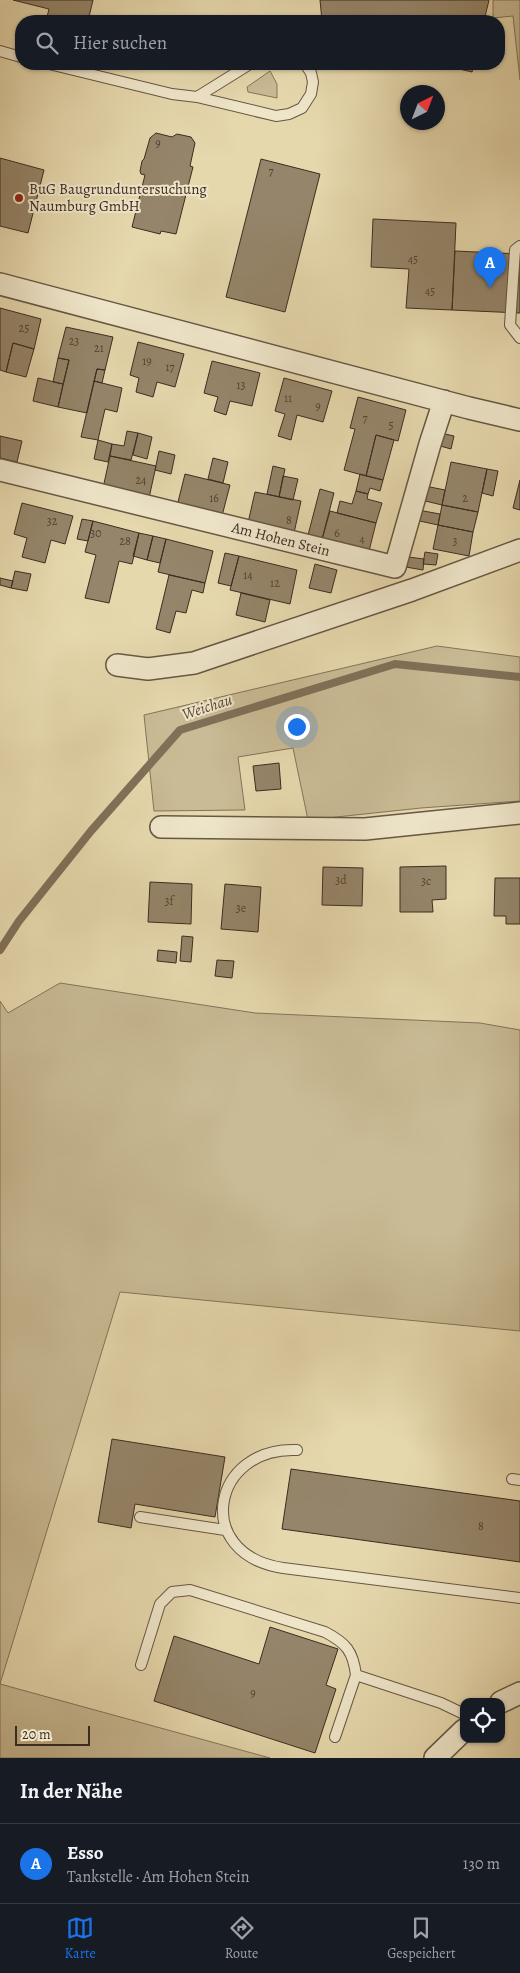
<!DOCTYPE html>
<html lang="de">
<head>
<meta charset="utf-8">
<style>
  :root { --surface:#171b24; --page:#242831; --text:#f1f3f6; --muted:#9ea1a6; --line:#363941; --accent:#1a73e8 }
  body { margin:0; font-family:Alegreya,serif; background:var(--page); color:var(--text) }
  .controls { position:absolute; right:15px; bottom:15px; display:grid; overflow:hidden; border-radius:10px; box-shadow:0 1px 4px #0004 }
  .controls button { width:45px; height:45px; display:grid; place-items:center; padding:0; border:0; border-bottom:1px solid var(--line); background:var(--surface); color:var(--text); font:25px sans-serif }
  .compass { position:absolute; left:400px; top:85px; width:45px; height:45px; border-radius:50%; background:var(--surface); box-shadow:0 1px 4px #0004; rotate:42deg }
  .scale { position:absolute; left:15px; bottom:12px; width:75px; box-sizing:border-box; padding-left:5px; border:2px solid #3d2c21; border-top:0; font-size:14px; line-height:18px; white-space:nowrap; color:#3d2c21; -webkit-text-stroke:4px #efe6ca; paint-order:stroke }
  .you { position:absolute; left:296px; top:726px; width:18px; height:18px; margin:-12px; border:4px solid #fff; border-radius:50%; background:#1a73e8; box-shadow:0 0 0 8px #1a73e833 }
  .badge { display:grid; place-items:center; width:32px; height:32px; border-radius:50%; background:var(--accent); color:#fff; font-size:16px; font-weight:700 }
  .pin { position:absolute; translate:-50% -41px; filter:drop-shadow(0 1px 2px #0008) }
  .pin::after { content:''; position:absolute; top:26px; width:18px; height:15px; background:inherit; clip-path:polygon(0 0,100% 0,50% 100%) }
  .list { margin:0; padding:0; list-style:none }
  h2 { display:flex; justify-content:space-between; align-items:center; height:65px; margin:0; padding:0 20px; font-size:21px }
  h2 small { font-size:16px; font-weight:400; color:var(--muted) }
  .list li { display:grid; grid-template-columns:32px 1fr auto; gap:15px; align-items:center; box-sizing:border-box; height:80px; padding:0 20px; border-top:1px solid var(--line) }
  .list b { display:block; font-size:19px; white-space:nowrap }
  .list p { margin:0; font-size:16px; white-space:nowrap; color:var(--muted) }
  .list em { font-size:16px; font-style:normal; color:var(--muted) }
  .icon { flex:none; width:28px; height:28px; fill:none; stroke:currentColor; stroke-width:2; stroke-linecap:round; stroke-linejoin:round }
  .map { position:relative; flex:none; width:520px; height:1758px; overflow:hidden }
  .search { position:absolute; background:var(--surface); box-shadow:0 1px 4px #0004; left:15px; right:15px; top:15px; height:55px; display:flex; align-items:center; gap:12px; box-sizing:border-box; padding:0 18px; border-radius:20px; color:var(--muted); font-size:19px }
  .sheet { height:145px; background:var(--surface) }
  nav { display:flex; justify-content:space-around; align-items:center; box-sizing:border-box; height:70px; border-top:1px solid var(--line); background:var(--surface); font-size:14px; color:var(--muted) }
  nav a { display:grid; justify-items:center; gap:2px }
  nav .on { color:var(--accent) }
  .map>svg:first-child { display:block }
  .green { fill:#c9bb95; stroke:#83745b }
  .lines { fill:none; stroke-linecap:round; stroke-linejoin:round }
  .stream { stroke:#807058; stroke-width:8 }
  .building { fill:#95856a; stroke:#3d2c21 }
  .lane-casing { stroke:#675744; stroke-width:12 }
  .street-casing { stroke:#675744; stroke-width:24 }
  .lane { stroke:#efe6ca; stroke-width:10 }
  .street { stroke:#efe6ca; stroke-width:21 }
  .poi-dot { fill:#8f2418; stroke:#efe6ca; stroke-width:2 }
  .labels { text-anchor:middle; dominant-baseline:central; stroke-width:4; stroke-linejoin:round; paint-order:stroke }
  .number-label { font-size:12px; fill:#534233 }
  .poi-label { font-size:15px; fill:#3d2c21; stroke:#efe6ca; text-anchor:start }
  .street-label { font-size:15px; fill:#3d2c21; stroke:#efe6ca }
  .water-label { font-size:16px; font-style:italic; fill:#594838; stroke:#efe6ca }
</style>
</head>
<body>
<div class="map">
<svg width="520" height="1758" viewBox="0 0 520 1758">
  <rect width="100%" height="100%" fill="#e6d8ad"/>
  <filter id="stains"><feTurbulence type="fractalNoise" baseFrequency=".004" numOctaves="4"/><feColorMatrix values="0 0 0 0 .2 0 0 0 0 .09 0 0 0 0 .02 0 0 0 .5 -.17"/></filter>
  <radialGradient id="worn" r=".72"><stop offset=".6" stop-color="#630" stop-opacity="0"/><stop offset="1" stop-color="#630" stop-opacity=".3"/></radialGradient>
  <path class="green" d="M 493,0 L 520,0 L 520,80 L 513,16 L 493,18 Z
    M 270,71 L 277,84 L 277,98 L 248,92 L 247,87 Z
    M 437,646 L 520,657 L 520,801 L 421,808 L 308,820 L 293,748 L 238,757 L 245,810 L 154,811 L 144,715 Z
    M 60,983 L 255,1013 L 480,1023 L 520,1030 L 520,1331 L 120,1292 L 0,1684 L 270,1758 L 0,1758 L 0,1001 L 8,1013 Z"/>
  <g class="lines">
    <path class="stream" d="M 0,950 L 19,921 L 91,831 L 180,730 L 395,664 L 520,677"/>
  </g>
  <path class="building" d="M 13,0 L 93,0 L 88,21 L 46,21 L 49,9 Z
    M 320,0 L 489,0 L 484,21 L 322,21 Z
    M 438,64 L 474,64 L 472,72 Z
    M 156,133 L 172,137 L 177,134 L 191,137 L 195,143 L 190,166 L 193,167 L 176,234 L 161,231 L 160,234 L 132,227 L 145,175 L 141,174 L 140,171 L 142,161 L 144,159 L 150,138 Z
    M 0,158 L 44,170 L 28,233 L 0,226 Z
    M 261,159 L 320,174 L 285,312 L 226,297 Z
    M 373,219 L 456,223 L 452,310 L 406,308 L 409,269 L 371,267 Z
    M 455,251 L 520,254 L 520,313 L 452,310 Z
    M 0,308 L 41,319 L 34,349 L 13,343 L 6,372 L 0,370 Z
    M 66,327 L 113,337 L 105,370 L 97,369 L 87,413 L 58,407 L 69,360 L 58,358 Z
    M 138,342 L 184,354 L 175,387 L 157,382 L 153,397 L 136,392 L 139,378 L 130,375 Z
    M 13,343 L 34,349 L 26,377 L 6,372 Z
    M 58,358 L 69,360 L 63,384 L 53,382 Z
    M 212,361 L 260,373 L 252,406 L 230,401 L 226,415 L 214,411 L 218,397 L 204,393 Z
    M 97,369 L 105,370 L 102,383 L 94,381 Z
    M 38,378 L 63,384 L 58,407 L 33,401 Z
    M 284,378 L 332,391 L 323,422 L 297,415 L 291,440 L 278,436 L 285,414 L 275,411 Z
    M 94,381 L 122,388 L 117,412 L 105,409 L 98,440 L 81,437 Z
    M 358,397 L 406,410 L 398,441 L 376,435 L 366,476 L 344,470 L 355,429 L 350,428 Z
    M 127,431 L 138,433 L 131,460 L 110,456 L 112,444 L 124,446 Z
    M 436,432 L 454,436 L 451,449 L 433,444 Z
    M 138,433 L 152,437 L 147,459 L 133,455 Z
    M 376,435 L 394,440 L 383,480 L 366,476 Z
    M 0,436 L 22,441 L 17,462 L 0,458 Z
    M 98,440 L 112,444 L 108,462 L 94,459 Z
    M 159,451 L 175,455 L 171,474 L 155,470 Z
    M 110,456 L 156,466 L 149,498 L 103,488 Z
    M 213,458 L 228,462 L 223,483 L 208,479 Z
    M 451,462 L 487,469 L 478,512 L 442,505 Z
    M 273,466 L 285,469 L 279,497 L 267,494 Z
    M 487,469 L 498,471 L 493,496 L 482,493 Z
    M 185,474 L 230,485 L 222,516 L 177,506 Z
    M 360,474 L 383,480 L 380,491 L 370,488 L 368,494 L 356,491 Z
    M 283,476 L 298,479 L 293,500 L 279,497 Z
    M 520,480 L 520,510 L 513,508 Z
    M 420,485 L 445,490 L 442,505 L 417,499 Z
    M 320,489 L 334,493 L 321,543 L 307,539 Z
    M 356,491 L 368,494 L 367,499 L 382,503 L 376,523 L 337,513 L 340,501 L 352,504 Z
    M 255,492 L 301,501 L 294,533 L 248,523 Z
    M 22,503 L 73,516 L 65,544 L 51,540 L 45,563 L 22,557 L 27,538 L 14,534 Z
    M 442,505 L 478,512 L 473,532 L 438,525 Z
    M 418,510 L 440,514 L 438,525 L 415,520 Z
    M 330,511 L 376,523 L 368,555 L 321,543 Z
    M 82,519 L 93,521 L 88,541 L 77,539 Z
    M 93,521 L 139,533 L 132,564 L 119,561 L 109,603 L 85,598 L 96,555 L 85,552 Z
    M 438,525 L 473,532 L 469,556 L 433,549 Z
    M 139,533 L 153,536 L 147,560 L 133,556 Z
    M 153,536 L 166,539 L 160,563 L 147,560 Z
    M 166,539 L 213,551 L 205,583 L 158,572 Z
    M 425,552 L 438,554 L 436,565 L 423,564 Z
    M 225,553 L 239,556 L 231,586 L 218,583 Z
    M 239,556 L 297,570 L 290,604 L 230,590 Z
    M 401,556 L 424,559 L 423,570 L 400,566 Z
    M 315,564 L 337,570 L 331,593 L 309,588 Z
    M 15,571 L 31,574 L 27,591 L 11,588 Z
    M 169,575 L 205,583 L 203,593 L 192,590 L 186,613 L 176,611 L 170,633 L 156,629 Z
    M 0,578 L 13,581 L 11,588 L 0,585 Z
    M 241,593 L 270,600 L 265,622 L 236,615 Z
    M 279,763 L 281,789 L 256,791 L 253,766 Z
    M 446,866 L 446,899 L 432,900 L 433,912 L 400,912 L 400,867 Z
    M 323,867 L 363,868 L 362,906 L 322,905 Z
    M 495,878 L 520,878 L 520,924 L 506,924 L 506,916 L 494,916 Z
    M 150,882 L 192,884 L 191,924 L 148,922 Z
    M 225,884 L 261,887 L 258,932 L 221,929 Z
    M 182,936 L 193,937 L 191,962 L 180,961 Z
    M 158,950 L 177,952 L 176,963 L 157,961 Z
    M 217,960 L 234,961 L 232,978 L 215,976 Z
    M 112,1439 L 225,1457 L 215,1517 L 135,1504 L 131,1528 L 98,1522 Z
    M 291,1469 L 520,1501 L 520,1562 L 282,1529 Z
    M 270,1627 L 338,1649 L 326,1685 L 336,1689 L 315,1753 L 154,1701 L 174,1636 L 259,1664 Z"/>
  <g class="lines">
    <defs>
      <path id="lane" d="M 0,51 L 21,57
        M 49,64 L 172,94 L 197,97 L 276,116 L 289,114 L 302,108 L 311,94 L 313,82 L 311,73 L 305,64
        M 197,97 L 250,64
        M 520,246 L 515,250 L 510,325 L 520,338
        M 297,1450 C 212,1446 191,1554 283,1568 L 520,1598
        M 512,1479 L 520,1480
        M 140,1517 L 225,1530
        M 141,1665 L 160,1604 L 172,1592 L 190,1590 L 325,1632 C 346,1643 353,1651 356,1675 L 441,1703 L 464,1714
        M 335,1737 L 356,1675"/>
      <path id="street" d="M 0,284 L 469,408 L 520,420
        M 0,470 L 395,567 L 430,444 L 444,401
        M 117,665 L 148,669 L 194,663 L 412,590 L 520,550
        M 161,827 L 365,829 L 520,813
        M 501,1702 L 520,1693
        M 435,1758 L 464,1730"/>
    </defs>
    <use href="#lane" class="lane-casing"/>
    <use href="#street" class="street-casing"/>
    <use href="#lane" class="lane"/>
    <use href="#street" class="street"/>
  </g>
  <circle class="poi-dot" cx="19" cy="198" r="5"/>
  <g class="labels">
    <g class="number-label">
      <text x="158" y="143">9</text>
      <text x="271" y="171">7</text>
      <text x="413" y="259">45</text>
      <text x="430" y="291">45</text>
      <text x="24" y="328">25</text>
      <text x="74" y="341">23</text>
      <text x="99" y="348">21</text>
      <text x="147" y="361">19</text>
      <text x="170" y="367">17</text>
      <text x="241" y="385">13</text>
      <text x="288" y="398">11</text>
      <text x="318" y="406">9</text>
      <text x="365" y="418">7</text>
      <text x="391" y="425">5</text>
      <text x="141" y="480">24</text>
      <text x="214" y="498">16</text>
      <text x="465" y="498">2</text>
      <text x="289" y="520">8</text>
      <text x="52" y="521">32</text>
      <text x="96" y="533">30</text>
      <text x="337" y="533">6</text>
      <text x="362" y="539">4</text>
      <text x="125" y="541">28</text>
      <text x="455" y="541">3</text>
      <text x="248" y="575">14</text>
      <text x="275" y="583">12</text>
      <text x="341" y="880">3d</text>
      <text x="426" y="881">3c</text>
      <text x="169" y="901">3f</text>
      <text x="241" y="908">3e</text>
      <text x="481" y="1526">8</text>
      <text x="253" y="1693">9</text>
    </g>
    <g class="poi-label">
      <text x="29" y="189">BuG Baugrunduntersuchung<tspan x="29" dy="17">Naumburg GmbH</tspan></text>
    </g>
    <g class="street-label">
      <text transform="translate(281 539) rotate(14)">Am Hohen Stein</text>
    </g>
    <g class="water-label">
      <text transform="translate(207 707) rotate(-18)">Weichau</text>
    </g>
  </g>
  <rect width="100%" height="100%" filter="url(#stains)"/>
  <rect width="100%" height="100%" fill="url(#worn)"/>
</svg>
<div class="controls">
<button><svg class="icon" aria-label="locate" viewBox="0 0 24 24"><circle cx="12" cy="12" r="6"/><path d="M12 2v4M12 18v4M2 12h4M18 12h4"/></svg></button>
</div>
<svg class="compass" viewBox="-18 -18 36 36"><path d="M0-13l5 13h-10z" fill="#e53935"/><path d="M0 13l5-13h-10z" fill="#9ea1a6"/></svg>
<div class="scale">20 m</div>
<div class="you"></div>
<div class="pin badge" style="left:490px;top:288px">A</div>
<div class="search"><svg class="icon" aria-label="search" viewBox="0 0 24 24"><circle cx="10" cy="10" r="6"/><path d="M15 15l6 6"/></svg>Hier suchen</div>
</div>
<section class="sheet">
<h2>In der Nähe<small></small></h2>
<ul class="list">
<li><span class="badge">A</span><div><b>Esso</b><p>Tankstelle · Am Hohen Stein</p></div><em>130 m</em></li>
</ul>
</section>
<nav>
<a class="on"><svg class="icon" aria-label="map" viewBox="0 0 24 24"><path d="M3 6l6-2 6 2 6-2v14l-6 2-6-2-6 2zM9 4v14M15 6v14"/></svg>Karte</a>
<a><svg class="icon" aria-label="directions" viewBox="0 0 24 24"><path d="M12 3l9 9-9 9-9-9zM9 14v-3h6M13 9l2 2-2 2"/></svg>Route</a>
<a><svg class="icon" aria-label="saved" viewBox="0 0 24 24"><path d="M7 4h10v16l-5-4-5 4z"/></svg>Gespeichert</a>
</nav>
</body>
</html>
